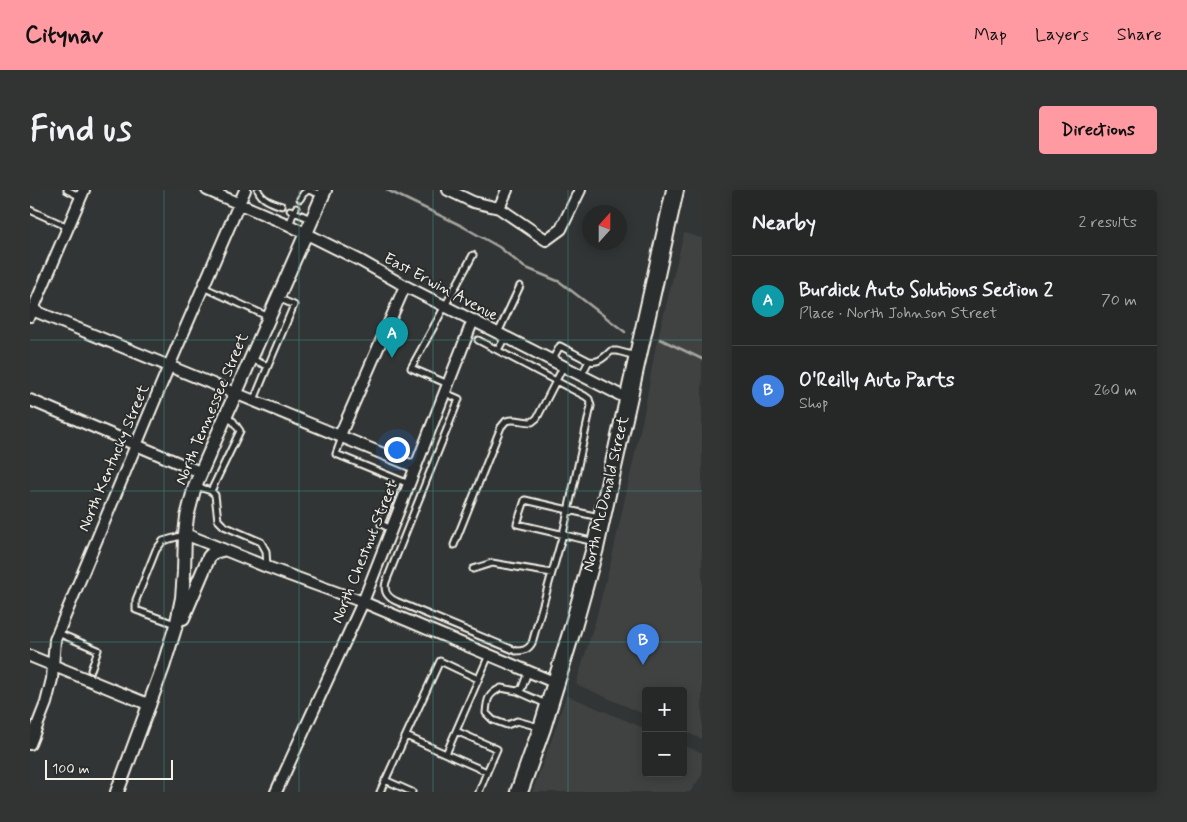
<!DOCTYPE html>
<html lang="en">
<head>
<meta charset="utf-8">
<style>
  :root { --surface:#262828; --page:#323434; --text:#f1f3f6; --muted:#a4a6a8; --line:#424445; --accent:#ff9aa2 }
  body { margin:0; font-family:Mynerve,sans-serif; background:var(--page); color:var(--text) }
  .controls { position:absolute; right:15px; bottom:15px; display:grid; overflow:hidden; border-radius:5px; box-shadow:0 2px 12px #0003 }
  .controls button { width:45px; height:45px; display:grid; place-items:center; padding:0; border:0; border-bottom:1px solid var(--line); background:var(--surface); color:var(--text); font:25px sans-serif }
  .compass { position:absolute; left:552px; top:15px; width:45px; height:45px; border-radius:50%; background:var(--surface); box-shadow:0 2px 12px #0003; rotate:21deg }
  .scale { position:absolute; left:15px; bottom:12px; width:128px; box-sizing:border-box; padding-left:5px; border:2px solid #f4f1e8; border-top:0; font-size:14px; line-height:18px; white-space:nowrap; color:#f4f1e8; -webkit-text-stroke:4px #2a2d2e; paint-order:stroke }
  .you { position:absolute; left:366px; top:259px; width:18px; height:18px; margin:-12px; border:4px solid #fff; border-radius:50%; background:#1a73e8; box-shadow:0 0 0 8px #1a73e833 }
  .badge { display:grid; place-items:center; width:32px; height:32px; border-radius:50%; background:var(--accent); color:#fff; font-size:16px; font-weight:700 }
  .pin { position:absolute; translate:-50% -41px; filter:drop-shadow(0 1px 2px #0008) }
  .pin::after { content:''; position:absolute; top:26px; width:18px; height:15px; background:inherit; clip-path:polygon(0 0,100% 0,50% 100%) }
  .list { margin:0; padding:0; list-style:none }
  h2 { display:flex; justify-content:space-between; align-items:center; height:65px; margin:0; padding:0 20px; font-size:21px }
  h2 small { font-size:16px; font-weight:400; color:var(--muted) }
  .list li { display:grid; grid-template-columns:32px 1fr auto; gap:15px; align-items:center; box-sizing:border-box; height:90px; padding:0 20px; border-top:1px solid var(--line) }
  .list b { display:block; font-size:19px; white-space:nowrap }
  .list p { margin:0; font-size:16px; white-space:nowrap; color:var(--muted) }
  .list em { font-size:16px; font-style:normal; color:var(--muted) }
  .map { position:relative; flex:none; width:672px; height:602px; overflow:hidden; border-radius:5px }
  header { display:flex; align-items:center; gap:30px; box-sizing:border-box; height:70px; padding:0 25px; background:var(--accent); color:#111 }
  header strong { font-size:24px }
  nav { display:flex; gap:28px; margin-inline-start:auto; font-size:18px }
  .intro { display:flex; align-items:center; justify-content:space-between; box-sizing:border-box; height:120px; padding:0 30px }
  h1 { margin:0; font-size:35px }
  .button { padding:12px 22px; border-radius:5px; background:var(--accent); color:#111; font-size:18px; font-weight:700 }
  main { display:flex; gap:30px; padding:0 30px }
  aside { flex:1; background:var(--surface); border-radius:5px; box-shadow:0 2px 12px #0003 }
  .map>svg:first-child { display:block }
  .built { fill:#404242 }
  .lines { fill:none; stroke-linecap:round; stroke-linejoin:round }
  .stream { stroke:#a6a5a0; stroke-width:2.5 }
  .service-casing { stroke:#f4f1e8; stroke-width:9 }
  .minor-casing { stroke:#f4f1e8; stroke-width:14 }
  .tertiary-casing { stroke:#f4f1e8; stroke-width:16 }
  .primary-casing { stroke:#f4f1e8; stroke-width:20 }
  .service { stroke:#2a2d2e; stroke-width:5 }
  .minor { stroke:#2a2d2e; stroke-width:10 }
  .tertiary { stroke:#2a2d2e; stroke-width:12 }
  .primary { stroke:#2a2d2e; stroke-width:16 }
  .grid { fill:none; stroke:#3d8f86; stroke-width:1; stroke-opacity:0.55 }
  .labels { text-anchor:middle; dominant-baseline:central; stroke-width:4; stroke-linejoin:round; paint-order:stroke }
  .street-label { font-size:16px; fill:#f4f1e8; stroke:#2a2d2e }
</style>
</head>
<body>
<header>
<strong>Citynav</strong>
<nav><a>Map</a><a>Layers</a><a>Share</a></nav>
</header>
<div class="intro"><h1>Find us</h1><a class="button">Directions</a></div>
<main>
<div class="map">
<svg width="672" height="602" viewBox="0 0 672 602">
  <rect width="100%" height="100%" fill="#323535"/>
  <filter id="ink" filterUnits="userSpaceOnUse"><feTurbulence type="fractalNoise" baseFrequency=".02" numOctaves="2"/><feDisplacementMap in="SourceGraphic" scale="10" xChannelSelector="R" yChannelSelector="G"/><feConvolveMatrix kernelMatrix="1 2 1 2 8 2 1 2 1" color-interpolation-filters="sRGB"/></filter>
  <g filter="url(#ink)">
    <path class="built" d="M 654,43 L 672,48 L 672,549 L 653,541 L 653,501 L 616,501 L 616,525 L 546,494 L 565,432 L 581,371 L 615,218 L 625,160 Z
      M 536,505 L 616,539 L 616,583 L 653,583 L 653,555 L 672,563 L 672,585 L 660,602 L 502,602 L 522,549 Z"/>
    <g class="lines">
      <path class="stream" d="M 357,0 L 430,35 L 469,57 L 494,77 L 530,92 L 595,142
        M 630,149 L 672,169"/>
      <defs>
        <path id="service" d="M 37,0 L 51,7
          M 228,0 C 232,10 243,13 252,16
          M 270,9 L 273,4 L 278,0 L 292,5
          M 0,20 L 38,37
          M 260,20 L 264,22 L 266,18
          M 259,35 L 264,22 L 281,29
          M 173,97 L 239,127
          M 468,143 L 490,96
          M 448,150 L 526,191 L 533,177
          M 468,160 L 475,147
          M 221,169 L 238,176 L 264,115 L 248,108
          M 522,170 L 530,156 L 559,171 C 569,173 573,168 581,161 L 587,161 L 606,166
          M 551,186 L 559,171
          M 418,194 L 381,178 L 443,65
          M 415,203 L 429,209 L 356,392 C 353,402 358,408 368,412 L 486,461 C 493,461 498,460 502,453 L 533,344 L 561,216 L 559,209 L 555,206 L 526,191 L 507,228 L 502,232 C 493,232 484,228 476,231 L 471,237 L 424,355
          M 224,210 L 238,176
          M 312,247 L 306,264 L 379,294
          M 166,296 L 181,301 L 185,305 L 188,330 L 194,336 L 231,352 L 236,361 L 237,377
          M 181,301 L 210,241 L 203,231 L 195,228
          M 361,339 L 351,334 L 368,290
          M 565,352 L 487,334 L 495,310 L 569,327
          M 443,379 L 462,373 L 522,383
          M 145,434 L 106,420 L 106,410 L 126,360 L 133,351 L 154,345
          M 28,443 L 68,460 L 61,480
          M 498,482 L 492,498 L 487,501 L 471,498 C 458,504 457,509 456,523 L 463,530 L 477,535 L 487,531 L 509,537
          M 487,501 L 516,514
          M 426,541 L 467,559 L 457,582
          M 376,546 L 416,564
          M 355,590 L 382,602
          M 350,602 L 410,471 L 448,489
          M 449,602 L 457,582 L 416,564 L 459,465"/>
        <path id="minor" d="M 177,0 L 259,35 L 331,71 L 375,96 L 598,209
          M 418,0 L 443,12 L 469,18 L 516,50 L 531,39 L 550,0
          M 469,18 L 477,0
          M 0,119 L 385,277
          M 0,126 L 54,0
          M 0,210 L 170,282
          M 310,245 L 375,96
          M 155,344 L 237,377 L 333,412 L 526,493
          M 0,466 L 120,515
          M 0,554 L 16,513 L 22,489 L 25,450 L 139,176 L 215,0
          M 246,602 L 333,412 L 443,130"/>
        <path id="tertiary" d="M 153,428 L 179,367 L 184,362 L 192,360
          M 87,602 L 133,477 L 147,432 L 152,408 L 154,382 L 155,344 L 157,327 L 165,296 L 295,0"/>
        <path id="primary" d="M 489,602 L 512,538 L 543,437 L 565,358 L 645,0"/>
      </defs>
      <use href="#service" class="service-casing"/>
      <use href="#minor" class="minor-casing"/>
      <use href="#tertiary" class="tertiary-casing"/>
      <use href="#primary" class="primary-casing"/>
      <use href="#service" class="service"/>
      <use href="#minor" class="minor"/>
      <use href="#tertiary" class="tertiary"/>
      <use href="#primary" class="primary"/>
    </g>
  </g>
  <path class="grid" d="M 134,0 L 134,602M 269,0 L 269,602M 403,0 L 403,602M 538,0 L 538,602M 0,150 L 672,150M 0,301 L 672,301M 0,452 L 672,452"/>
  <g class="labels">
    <g class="street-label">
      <text transform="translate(411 97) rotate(28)">East Erwin Avenue</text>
      <text transform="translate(182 219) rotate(-67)">North Tennessee Street</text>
      <text transform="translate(84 268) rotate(-67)">North Kentucky Street</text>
      <text transform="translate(576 304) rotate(-77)">North McDonald Street</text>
      <text transform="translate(335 362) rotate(-68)">North Chestnut Street</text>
    </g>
  </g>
</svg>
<div class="controls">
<button>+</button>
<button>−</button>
</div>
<svg class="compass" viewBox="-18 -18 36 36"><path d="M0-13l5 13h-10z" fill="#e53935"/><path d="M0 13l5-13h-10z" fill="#a4a6a8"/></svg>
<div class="scale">100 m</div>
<div class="you"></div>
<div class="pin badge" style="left:362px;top:168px;background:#0f9aa8">A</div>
<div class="pin badge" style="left:613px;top:475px;background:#3f7fe0">B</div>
</div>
<aside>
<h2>Nearby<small>2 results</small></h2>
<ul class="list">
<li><span class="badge" style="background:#0f9aa8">A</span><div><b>Burdick Auto Solutions Section 2</b><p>Place · North Johnson Street</p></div><em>70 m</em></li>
<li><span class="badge" style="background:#3f7fe0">B</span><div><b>O'Reilly Auto Parts</b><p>Shop</p></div><em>260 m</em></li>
</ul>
</aside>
</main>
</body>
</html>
